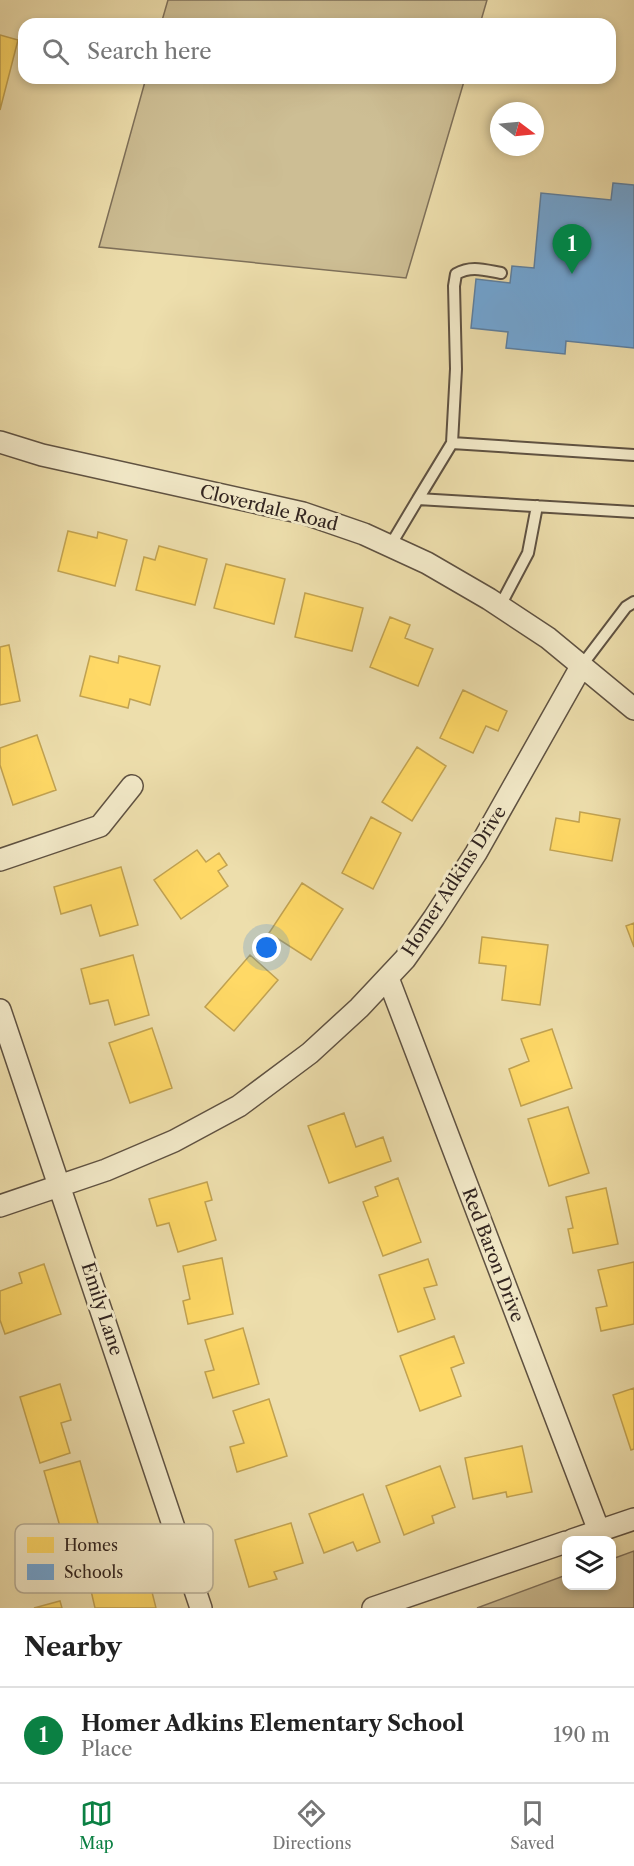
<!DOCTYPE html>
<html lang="en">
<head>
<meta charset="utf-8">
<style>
  :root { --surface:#fff; --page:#f6f6f6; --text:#222; --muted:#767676; --line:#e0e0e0; --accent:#0b8043 }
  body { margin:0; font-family:"Libre Caslon Text",serif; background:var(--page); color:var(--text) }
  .controls { position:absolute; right:18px; bottom:18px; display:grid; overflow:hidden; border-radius:12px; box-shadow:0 3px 9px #0003 }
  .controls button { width:54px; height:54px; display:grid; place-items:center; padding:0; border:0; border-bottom:2px solid var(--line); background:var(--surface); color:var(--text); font:30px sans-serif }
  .compass { position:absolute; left:490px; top:102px; width:54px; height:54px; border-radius:50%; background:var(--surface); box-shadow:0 3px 9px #0003; rotate:106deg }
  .you { position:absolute; left:267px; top:948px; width:21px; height:21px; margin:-15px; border:4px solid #fff; border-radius:50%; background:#1a73e8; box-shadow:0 0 0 9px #1a73e833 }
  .badge { display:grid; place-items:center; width:39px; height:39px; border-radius:50%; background:var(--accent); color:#fff; font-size:20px; font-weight:700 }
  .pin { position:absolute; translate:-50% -50px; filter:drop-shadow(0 2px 3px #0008) }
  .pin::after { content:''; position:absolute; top:32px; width:21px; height:18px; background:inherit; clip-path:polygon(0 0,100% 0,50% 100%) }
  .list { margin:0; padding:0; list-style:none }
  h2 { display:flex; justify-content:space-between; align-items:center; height:78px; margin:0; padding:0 24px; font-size:26px }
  h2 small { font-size:20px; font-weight:400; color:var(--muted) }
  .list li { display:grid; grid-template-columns:39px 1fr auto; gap:18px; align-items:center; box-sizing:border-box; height:96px; padding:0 24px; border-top:2px solid var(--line) }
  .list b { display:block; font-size:22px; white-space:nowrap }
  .list p { margin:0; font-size:20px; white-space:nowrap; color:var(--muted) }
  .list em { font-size:20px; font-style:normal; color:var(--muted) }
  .icon { flex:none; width:33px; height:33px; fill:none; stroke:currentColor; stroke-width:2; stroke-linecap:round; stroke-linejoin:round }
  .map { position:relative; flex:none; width:634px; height:1608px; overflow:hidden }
  .search { position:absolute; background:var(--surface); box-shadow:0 3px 9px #0003; left:18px; right:18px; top:18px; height:66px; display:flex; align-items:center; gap:15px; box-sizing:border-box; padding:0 21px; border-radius:18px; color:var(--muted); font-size:22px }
  .sheet { height:174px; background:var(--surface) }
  nav { display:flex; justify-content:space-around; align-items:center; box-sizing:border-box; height:84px; border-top:2px solid var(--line); background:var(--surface); font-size:16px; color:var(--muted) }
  nav a { display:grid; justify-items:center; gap:3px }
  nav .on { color:var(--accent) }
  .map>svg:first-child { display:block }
  .green { fill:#cdbe94; stroke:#7e705a; stroke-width:1.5 }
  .homes { fill:#ffd966; stroke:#c1a251; stroke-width:1.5 }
  .schools { fill:#6fa8dc; stroke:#5c80a3; stroke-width:1.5 }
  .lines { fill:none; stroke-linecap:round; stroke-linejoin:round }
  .service-casing { stroke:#5f5242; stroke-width:14 }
  .minor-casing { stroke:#5f5242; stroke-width:24 }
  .service { stroke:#f3eac9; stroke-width:10 }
  .minor { stroke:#f3eac9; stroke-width:21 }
  .labels { text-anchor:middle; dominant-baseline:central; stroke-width:6; stroke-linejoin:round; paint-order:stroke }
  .street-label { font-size:18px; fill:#30231f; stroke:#f3eac9 }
  .key { fill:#f3eac9; stroke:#b8ae96; stroke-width:1.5 }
  .key-label { font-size:16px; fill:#30231f }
</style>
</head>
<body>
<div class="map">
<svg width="634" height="1608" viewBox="0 0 634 1608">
  <rect width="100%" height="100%" fill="#eddeac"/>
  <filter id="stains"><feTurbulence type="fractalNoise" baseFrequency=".00333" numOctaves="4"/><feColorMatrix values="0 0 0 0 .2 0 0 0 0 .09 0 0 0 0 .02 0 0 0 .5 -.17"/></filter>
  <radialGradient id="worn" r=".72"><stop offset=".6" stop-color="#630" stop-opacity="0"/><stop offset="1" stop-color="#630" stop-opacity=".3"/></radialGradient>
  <path class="green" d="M 168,0 L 487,0 L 480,24 L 161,24 Z
    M 146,78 L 465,78 L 406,278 L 99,247 Z
    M 634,1551 L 634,1608 L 477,1608 L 566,1575 L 566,1586 L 612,1586 L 612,1559 Z"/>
  <path class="homes" d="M 0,35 L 18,40 L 0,110 Z
    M 68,531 L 97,538 L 98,532 L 127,540 L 115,586 L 58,571 Z
    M 159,546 L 207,559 L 195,605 L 136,590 L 144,557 L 155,560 Z
    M 226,564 L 285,579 L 274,624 L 214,608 Z
    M 305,593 L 363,608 L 352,651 L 295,637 Z
    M 390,617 L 410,625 L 405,638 L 433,649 L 418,686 L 370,667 Z
    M 9,645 L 20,701 L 0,705 L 0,647 Z
    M 90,656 L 118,663 L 119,656 L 160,666 L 150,705 L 130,699 L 128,708 L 80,696 Z
    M 463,690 L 507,711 L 498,731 L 486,726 L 473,753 L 440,738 Z
    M 37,735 L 56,790 L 13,805 L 0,765 L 0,748 Z
    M 417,747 L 446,766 L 412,821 L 382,802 Z
    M 580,812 L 620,819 L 612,861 L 550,850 L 556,818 L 579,822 Z
    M 371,817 L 401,833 L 373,889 L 342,873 Z
    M 197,850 L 206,862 L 219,853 L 227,865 L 218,871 L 228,886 L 181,919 L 154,880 Z
    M 121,867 L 138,925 L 100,936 L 91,905 L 61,914 L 54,887 Z
    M 302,883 L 343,909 L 311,960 L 269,933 Z
    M 634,923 L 634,947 L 626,926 Z
    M 482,937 L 548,945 L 540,1005 L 502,1000 L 506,966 L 479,963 Z
    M 133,955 L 149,1015 L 115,1025 L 108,1000 L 90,1004 L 81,969 Z
    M 250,955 L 278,980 L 234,1031 L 205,1007 Z
    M 152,1028 L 172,1088 L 130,1103 L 109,1043 Z
    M 552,1029 L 572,1088 L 521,1106 L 509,1069 L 529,1061 L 521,1039 Z
    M 568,1107 L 589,1173 L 549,1186 L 528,1119 Z
    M 344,1113 L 356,1147 L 383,1137 L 391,1161 L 329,1183 L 308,1126 Z
    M 398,1178 L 421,1242 L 383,1256 L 363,1202 L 378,1196 L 375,1187 Z
    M 207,1182 L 212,1200 L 205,1202 L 216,1240 L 178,1252 L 169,1223 L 157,1226 L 149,1199 Z
    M 606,1188 L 618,1244 L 573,1253 L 568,1229 L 573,1228 L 566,1197 Z
    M 222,1258 L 233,1314 L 188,1324 L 183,1301 L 190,1299 L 183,1266 Z
    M 428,1259 L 437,1285 L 424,1288 L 435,1319 L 398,1332 L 379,1275 Z
    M 634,1262 L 634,1324 L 601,1331 L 596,1308 L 607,1306 L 598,1270 Z
    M 44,1264 L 61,1314 L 5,1334 L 0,1320 L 0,1291 L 22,1283 L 19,1273 Z
    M 243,1328 L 259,1384 L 213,1398 L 205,1372 L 214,1370 L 205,1340 Z
    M 454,1336 L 464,1363 L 451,1368 L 461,1396 L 420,1411 L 400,1356 Z
    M 60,1384 L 71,1420 L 61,1423 L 70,1453 L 40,1463 L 20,1397 Z
    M 634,1388 L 634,1449 L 631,1450 L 613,1395 Z
    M 269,1399 L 287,1456 L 237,1472 L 230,1447 L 244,1443 L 233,1411 Z
    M 522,1446 L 532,1492 L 507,1497 L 506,1492 L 473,1499 L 465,1458 Z
    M 80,1461 L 99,1527 L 63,1537 L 44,1471 Z
    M 440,1466 L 455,1507 L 432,1516 L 434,1523 L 404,1535 L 386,1486 Z
    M 363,1494 L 380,1542 L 357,1551 L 353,1542 L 324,1553 L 309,1514 Z
    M 291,1523 L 303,1563 L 274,1572 L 277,1579 L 249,1587 L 235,1540 Z
    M 146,1568 L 156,1608 L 95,1608 L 89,1582 Z
    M 60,1601 L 62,1608 L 34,1608 Z"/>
  <path class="schools" d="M 613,183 L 634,185 L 634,348 L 566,341 L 565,354 L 506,348 L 508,332 L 471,328 L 476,279 L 510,283 L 512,266 L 534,268 L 541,193 L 611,200 Z"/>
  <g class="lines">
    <defs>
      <path id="service" d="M 452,443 L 456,369 L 454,286 L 456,274 C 471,265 485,270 501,273
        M 418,499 L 452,443 L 634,455
        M 390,546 L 418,499 L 634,512
        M 500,606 L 528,553 L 537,506
        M 582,665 L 626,607 L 634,602"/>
      <path id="minor" d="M 0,442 L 42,455 L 303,513 L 364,534 L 427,563 L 489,599 L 548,638 L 634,709
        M 0,860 L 100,826 L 132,786
        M 388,978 L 599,1531
        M 0,1010 L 201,1608
        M 0,1206 L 106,1170 L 174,1141 L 239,1106 L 310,1053 L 359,1008 L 405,959 L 434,918 L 476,853 L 582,665
        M 572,1540 L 634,1519
        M 373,1608 L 566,1542"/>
    </defs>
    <use href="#service" class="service-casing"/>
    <use href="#minor" class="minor-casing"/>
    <use href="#service" class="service"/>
    <use href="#minor" class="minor"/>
  </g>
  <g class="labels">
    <g class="street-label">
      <text transform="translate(269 508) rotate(14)">Cloverdale Road</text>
      <text transform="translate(454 881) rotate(-57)">Homer Adkins Drive</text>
      <text transform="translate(493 1255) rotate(69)">Red Baron Drive</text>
      <text transform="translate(102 1309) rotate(72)">Emily Lane</text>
    </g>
  </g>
  <rect x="15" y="1524" width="198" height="69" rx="9" class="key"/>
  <rect x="27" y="1537" width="27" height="16" fill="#ffd966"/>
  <rect x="27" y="1564" width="27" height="16" fill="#6fa8dc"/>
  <g class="key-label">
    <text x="64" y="1551">Homes</text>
    <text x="64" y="1578">Schools</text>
  </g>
  <rect width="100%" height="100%" filter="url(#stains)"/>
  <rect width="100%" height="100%" fill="url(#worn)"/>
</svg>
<div class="controls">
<button><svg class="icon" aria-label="layers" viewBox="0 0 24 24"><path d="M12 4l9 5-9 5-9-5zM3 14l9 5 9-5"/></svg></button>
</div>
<svg class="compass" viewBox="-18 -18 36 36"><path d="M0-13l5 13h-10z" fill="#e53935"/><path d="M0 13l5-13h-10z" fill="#767676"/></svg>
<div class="you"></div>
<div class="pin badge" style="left:572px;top:274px">1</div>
<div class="search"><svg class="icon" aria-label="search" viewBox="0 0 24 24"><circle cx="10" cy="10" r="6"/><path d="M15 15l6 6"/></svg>Search here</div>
</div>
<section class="sheet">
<h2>Nearby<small></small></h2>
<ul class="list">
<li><span class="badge">1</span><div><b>Homer Adkins Elementary School</b><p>Place</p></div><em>190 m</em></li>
</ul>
</section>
<nav>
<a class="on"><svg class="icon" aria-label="map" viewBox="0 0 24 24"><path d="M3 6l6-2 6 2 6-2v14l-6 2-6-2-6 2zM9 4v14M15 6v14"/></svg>Map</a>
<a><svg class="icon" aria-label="directions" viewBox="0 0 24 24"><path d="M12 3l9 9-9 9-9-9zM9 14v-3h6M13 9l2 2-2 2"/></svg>Directions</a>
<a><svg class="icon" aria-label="saved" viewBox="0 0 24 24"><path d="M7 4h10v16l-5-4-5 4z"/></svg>Saved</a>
</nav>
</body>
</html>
